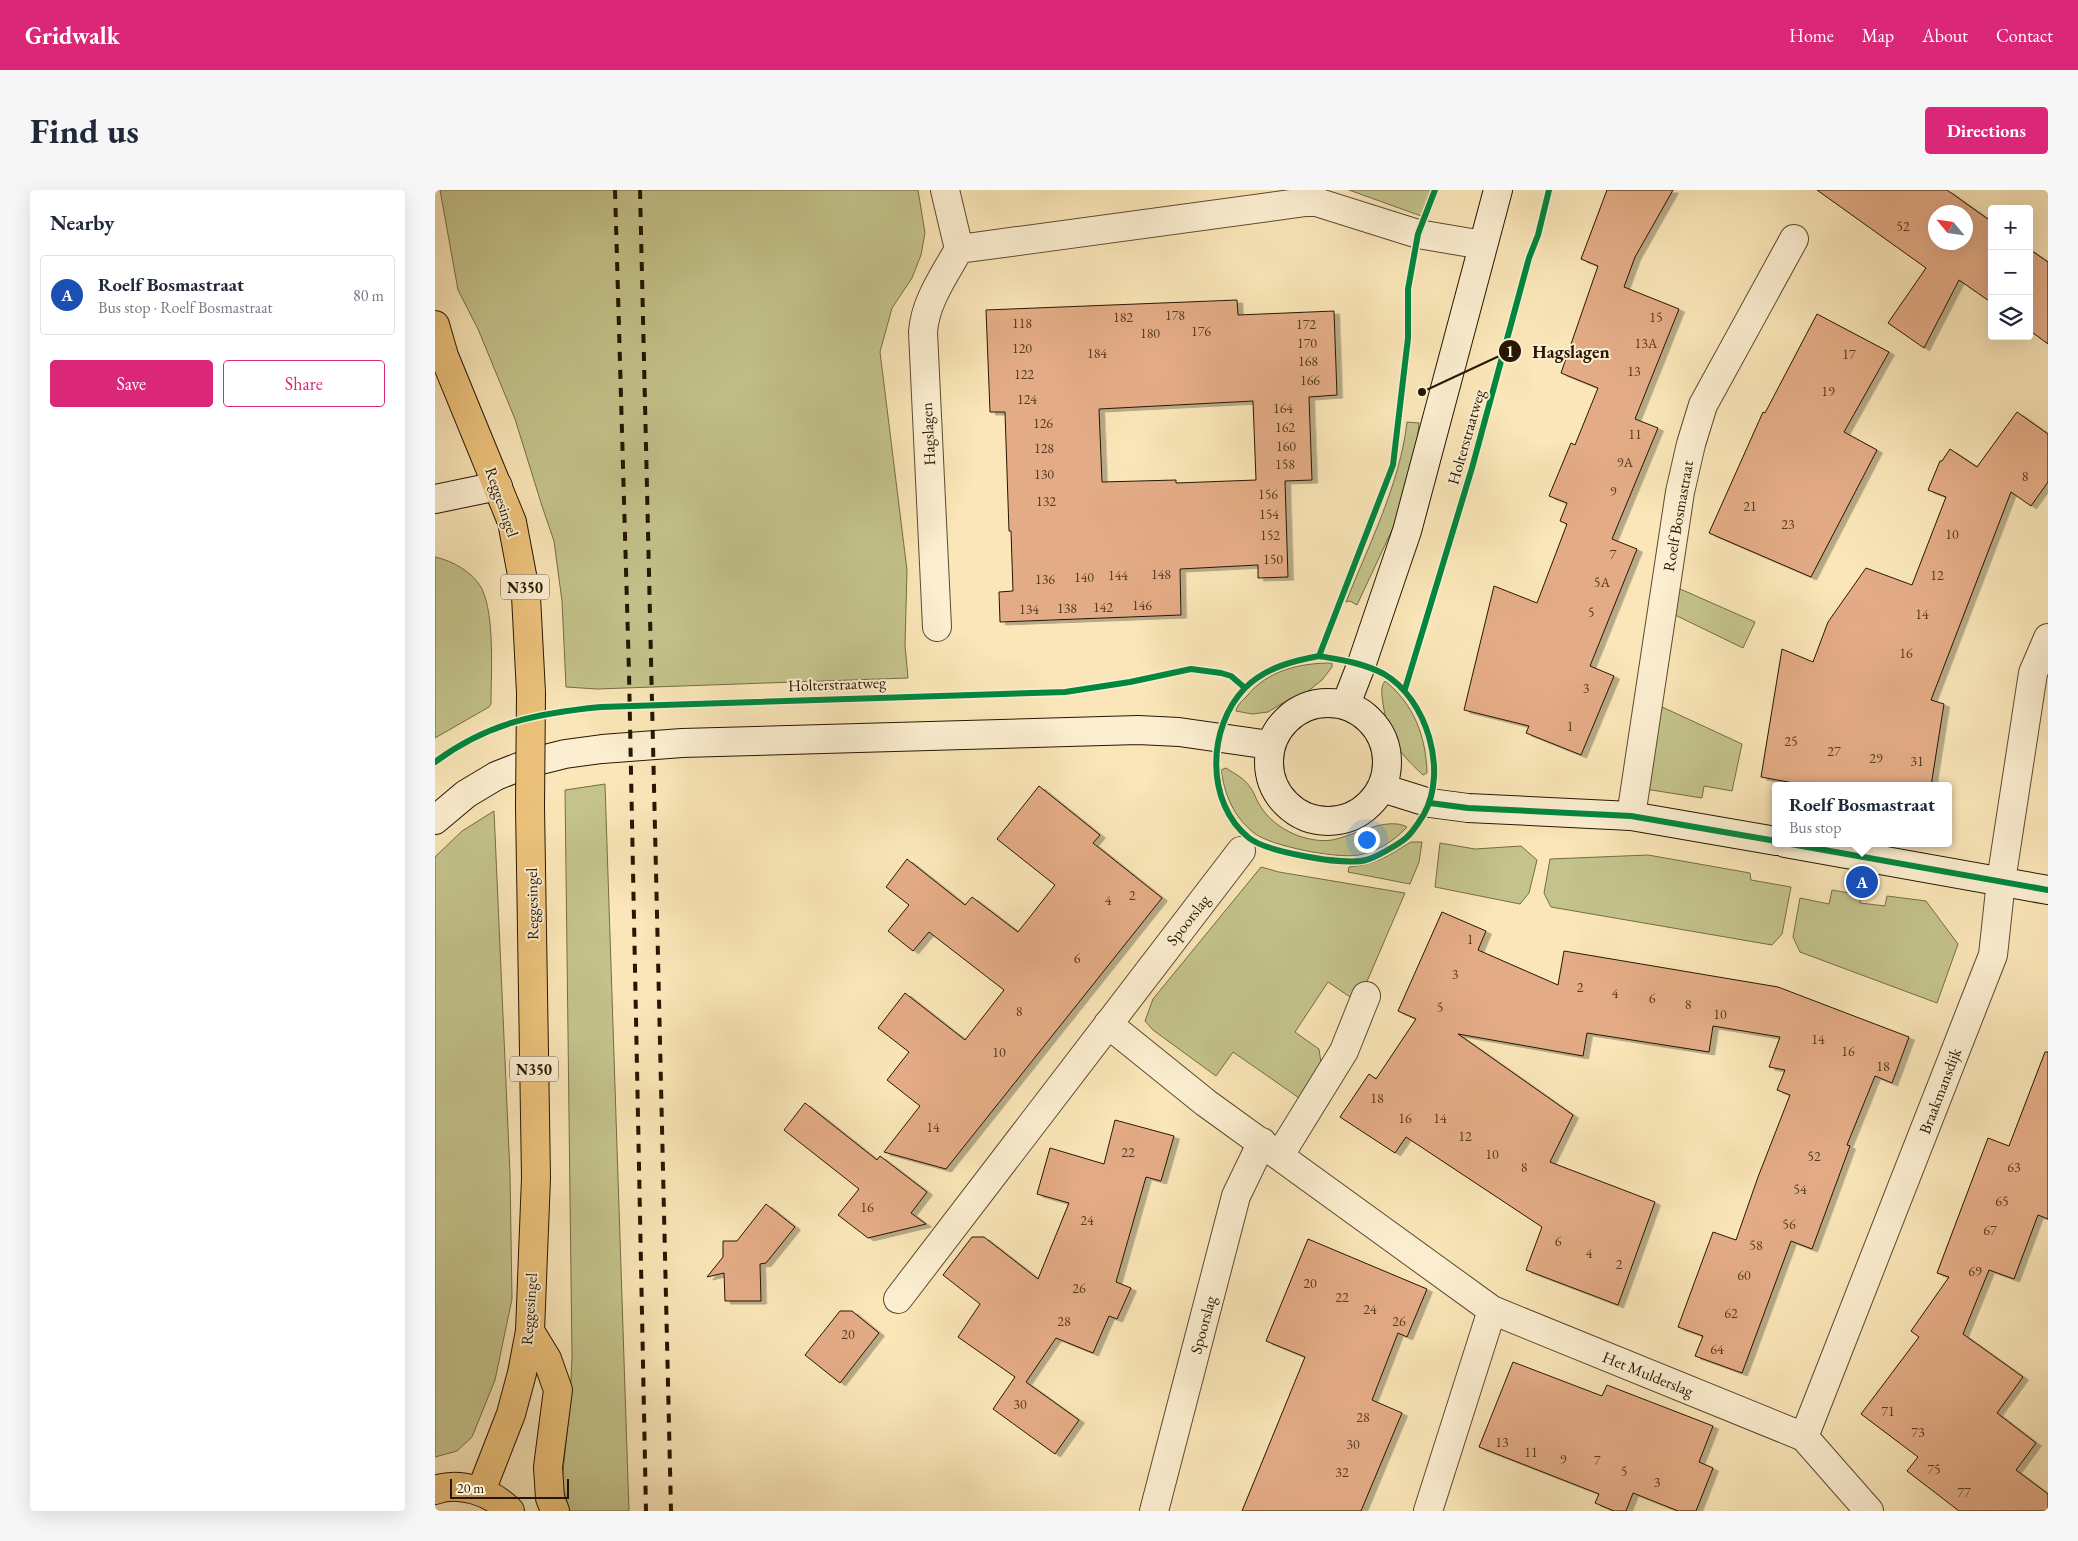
<!DOCTYPE html>
<html lang="en">
<head>
<meta charset="utf-8">
<style>
  :root { --surface:#fff; --page:#f6f6f7; --text:#1f2937; --muted:#747a83; --line:#e0e1e3; --accent:#db2777 }
  body { margin:0; font-family:"EB Garamond",serif; background:var(--page); color:var(--text) }
  .controls { position:absolute; right:15px; top:15px; display:grid; overflow:hidden; border-radius:5px; box-shadow:0 5px 20px #0002 }
  .controls button { width:45px; height:45px; display:grid; place-items:center; padding:0; border:0; border-bottom:1px solid var(--line); background:var(--surface); color:var(--text); font:25px sans-serif }
  .compass { position:absolute; left:1493px; top:15px; width:45px; height:45px; border-radius:50%; background:var(--surface); box-shadow:0 5px 20px #0002; rotate:299deg }
  .scale { position:absolute; left:15px; bottom:12px; width:119px; box-sizing:border-box; padding-left:5px; border:2px solid #271601; border-top:0; font-size:14px; line-height:18px; white-space:nowrap; color:#271601; -webkit-text-stroke:4px #fcefd1; paint-order:stroke }
  .you { position:absolute; left:931px; top:649px; width:18px; height:18px; margin:-12px; border:4px solid #fff; border-radius:50%; background:#1a73e8; box-shadow:0 0 0 8px #1a73e833 }
  .badge { display:grid; place-items:center; width:32px; height:32px; border-radius:50%; background:var(--accent); color:#fff; font-size:16px; font-weight:700 }
  .pin { position:absolute; translate:-50% -50%; border:2px solid #fff; box-shadow:0 1px 5px #0006 }
  .popup { position:absolute; left:1337px; top:592px; width:180px; height:65px; box-sizing:border-box; display:grid; place-content:center; border-radius:5px; background:var(--surface); filter:drop-shadow(0 1px 4px #0005); font-size:16px; white-space:nowrap; color:var(--muted) }
  .popup b { font-size:19px; color:var(--text) }
  .popup::after { content:''; position:absolute; left:50%; top:100%; margin-left:-10px; border:10px solid transparent; border-top-color:var(--surface) }
  .list { margin:0; padding:0; list-style:none }
  h2 { display:flex; justify-content:space-between; align-items:center; height:65px; margin:0; padding:0 20px; font-size:21px }
  h2 small { font-size:16px; font-weight:400; color:var(--muted) }
  .list li { display:grid; grid-template-columns:32px 1fr auto; gap:15px; align-items:center; box-sizing:border-box; height:80px; margin:0 10px 10px; padding:0 10px; border:1px solid var(--line); border-radius:5px }
  .list b { display:block; font-size:19px; white-space:nowrap }
  .list p { margin:0; font-size:16px; white-space:nowrap; color:var(--muted) }
  .list em { font-size:16px; font-style:normal; color:var(--muted) }
  .actions { display:flex; gap:10px; padding:15px 20px }
  .actions a { flex:1; padding:11px 0; border:1px solid var(--accent); border-radius:5px; text-align:center; font-size:18px; color:var(--accent) }
  .actions .main { background:var(--accent); color:#fff }
  .icon { flex:none; width:28px; height:28px; fill:none; stroke:currentColor; stroke-width:2; stroke-linecap:round; stroke-linejoin:round }
  .map { position:relative; flex:none; width:1613px; height:1321px; overflow:hidden; border-radius:5px }
  header { display:flex; align-items:center; gap:30px; box-sizing:border-box; height:70px; padding:0 25px; background:var(--accent); color:#fff }
  header strong { font-size:24px }
  nav { display:flex; gap:28px; margin-inline-start:auto; font-size:18px }
  .intro { display:flex; align-items:center; justify-content:space-between; box-sizing:border-box; height:120px; padding:0 30px }
  h1 { margin:0; font-size:35px }
  .button { padding:12px 22px; border-radius:5px; background:var(--accent); color:#fff; font-size:18px; font-weight:700 }
  main { display:flex; gap:30px; padding:0 30px }
  aside { flex:1; background:var(--surface); border-radius:5px; box-shadow:0 5px 20px #0002 }
  .map>svg:first-child { display:block }
  .green { fill:#c4c38b; stroke:#766c46 }
  .building { fill:#e4ac86; stroke:#271601; fill-rule:evenodd; filter:url(#shadow) }
  .lines { fill:none; stroke-linecap:round; stroke-linejoin:round }
  .street-casing { stroke:#5c4a2f; stroke-width:30 }
  .secondary-casing { stroke:#271601; stroke-width:30 }
  .primary-casing { stroke:#271601; stroke-width:30 }
  .street { stroke:#fcefd1; stroke-width:28 }
  .secondary { stroke:#fcefd1; stroke-width:28 }
  .primary { stroke:#edc37c; stroke-width:28 }
  .rail { stroke:#271601; stroke-width:4; stroke-dasharray:9 9; stroke-linecap:butt }
  .primary-bridge-casing { stroke:#271601; stroke-width:30; stroke-linecap:butt }
  .primary-bridge { stroke:#edc37c; stroke-width:28 }
  .cycleway-casing { stroke:#fcefd1; stroke-width:9 }
  .cycleway { stroke:#00873e; stroke-width:6 }
  .labels { text-anchor:middle; dominant-baseline:central; stroke-width:4; stroke-linejoin:round; paint-order:stroke }
  .number-label { font-size:14px; fill:#563c22 }
  .shield { fill:#fcefd1; stroke:#67573f; stroke-width:1 }
  .shield-label { font-size:15px; font-weight:bold; fill:#271601 }
  .street-label { font-size:16px; fill:#271601; stroke:#fcefd1 }
  .leader { fill:none; stroke:#271601; stroke-width:2 }
  .callout-dot { fill:#271601; stroke:#fcefd1; stroke-width:2 }
  .mark-label { font-size:15px; text-anchor:middle; font-weight:bold; fill:#fff }
  .callout-label { font-size:18px; text-anchor:middle; font-weight:bold; fill:#271601; stroke:#fcefd1; stroke-width:4; stroke-linejoin:round; paint-order:stroke }
</style>
</head>
<body>
<header>
<strong>Gridwalk</strong>
<nav><a>Home</a><a>Map</a><a>About</a><a>Contact</a></nav>
</header>
<div class="intro"><h1>Find us</h1><a class="button">Directions</a></div>
<main>
<aside>
<h2>Nearby<small></small></h2>
<ul class="list">
<li><span class="badge" style="background:#1a4fb4">A</span><div><b>Roelf Bosmastraat</b><p>Bus stop · Roelf Bosmastraat</p></div><em>80 m</em></li>
</ul>
<div class="actions"><a class="main">Save</a><a>Share</a></div>
</aside>
<div class="map">
<svg width="1613" height="1321" viewBox="0 0 1613 1321">
  <defs>
    <filter id="shadow"><feDropShadow dx="5.5" dy="3" stdDeviation="0" flood-color="#0004"/></filter>
  </defs>
  <rect width="100%" height="100%" fill="#fae6b8"/>
  <filter id="stains"><feTurbulence type="fractalNoise" baseFrequency=".004" numOctaves="4"/><feColorMatrix values="0 0 0 0 .2 0 0 0 0 .09 0 0 0 0 .02 0 0 0 .5 -.17"/></filter>
  <radialGradient id="worn" r=".72"><stop offset=".6" stop-color="#630" stop-opacity="0"/><stop offset="1" stop-color="#630" stop-opacity=".3"/></radialGradient>
  <path class="green" d="M 5,0 L 483,0 L 490,43 L 486,65 L 477,88 L 457,118 L 445,162 L 472,380 L 470,455 L 473,488 L 162,499 L 131,497 L 127,411 L 119,351 L 107,316 L 80,229 L 43,139 L 23,100 Z
    M 914,0 L 997,0 L 989,27 Z
    M 972,232 L 984,233 L 981,262 L 964,325 L 922,415 L 915,411 L 911,412 C 934,354 965,294 972,232 Z
    M 0,367 C 18,371 38,382 47,399 C 60,427 56,483 56,514 L 54,517 L 0,548 Z
    M 1243,398 L 1320,432 L 1308,458 L 1240,425 Z
    M 897,473 L 897,477 L 887,490 L 872,502 L 856,508 L 833,522 L 817,524 L 801,521 C 802,515 807,511 812,506 C 833,480 865,473 897,473 Z
    M 950,491 C 979,514 991,547 992,583 L 988,585 C 962,561 954,549 948,514 C 947,506 945,497 950,491 Z
    M 1225,516 L 1307,554 L 1297,601 L 1269,596 L 1267,608 L 1210,599 Z
    M 791,578 C 800,584 809,588 815,597 C 819,602 821,609 824,614 C 832,628 845,638 859,644 C 870,649 886,652 897,650 C 918,646 952,626 972,637 C 959,651 942,662 923,665 C 901,669 836,656 819,643 C 798,626 790,605 786,580 Z
    M 170,594 L 194,1321 L 134,1321 L 127,1293 L 135,1212 L 137,1167 L 130,600 Z
    M 59,621 L 75,984 L 77,1109 L 60,1190 L 37,1247 L 22,1261 L 0,1267 L 0,667 L 27,641 Z
    M 976,652 L 987,652 L 984,672 L 975,694 L 913,682 L 914,677 C 944,674 952,666 976,652 Z
    M 1005,653 L 1040,659 L 1086,656 L 1102,670 L 1094,703 L 1085,714 L 1000,697 Z
    M 1213,665 L 1315,683 L 1316,690 L 1356,697 L 1347,744 L 1337,755 L 1116,717 L 1109,703 L 1115,669 Z
    M 826,677 L 844,682 L 970,703 L 930,796 L 918,809 L 893,792 L 860,842 L 884,859 L 887,880 L 867,910 L 798,862 L 781,886 L 718,840 L 710,831 L 718,809 Z
    M 1397,700 L 1426,705 L 1425,713 L 1450,716 L 1452,706 L 1491,711 L 1523,754 L 1502,813 L 1365,762 L 1358,747 L 1365,708 L 1394,714 Z"/>
  <path class="building" d="M 1172,0 L 1238,0 L 1200,67 L 1189,97 L 1244,119 L 1200,229 L 1223,238 L 1177,349 L 1202,359 L 1155,476 L 1179,486 L 1146,565 L 1091,543 L 1094,536 L 1029,520 L 1059,396 L 1102,413 L 1132,334 L 1125,331 L 1132,313 L 1114,306 L 1136,253 L 1140,255 L 1163,198 L 1126,183 L 1163,76 L 1146,69 Z
    M 1382,0 L 1512,0 L 1557,32 L 1557,113 L 1524,90 L 1489,158 L 1453,133 L 1491,78 ZM 1500,22 L 1530,22 L 1530,52 L 1500,52 Z
    M 1594,59 L 1613,72 L 1613,154 L 1594,140 Z
    M 802,110 L 803,125 L 899,121 L 902,205 L 874,207 L 877,290 L 850,291 L 853,387 L 823,388 L 823,375 L 745,379 L 746,425 L 565,432 L 564,402 L 578,401 L 576,341 L 574,341 L 570,222 L 555,222 L 551,120 ZM 818,211 L 821,290 L 741,293 L 741,290 L 667,292 L 664,219 Z
    M 1382,124 L 1454,162 L 1409,242 L 1442,260 L 1376,387 L 1274,343 L 1328,222 L 1330,223 Z
    M 1582,222 L 1613,244 L 1613,292 L 1596,316 L 1576,302 L 1496,510 L 1509,514 L 1496,596 L 1375,596 L 1326,587 L 1347,459 L 1378,472 L 1393,432 L 1431,378 L 1477,395 L 1511,307 L 1493,300 L 1505,271 L 1507,271 L 1515,259 L 1542,277 Z
    M 604,596 L 665,645 L 658,653 L 727,708 L 511,979 L 449,962 L 485,916 L 452,890 L 474,862 L 443,838 L 470,803 L 530,850 L 569,800 L 494,742 L 478,761 L 453,741 L 474,715 L 451,697 L 472,669 L 530,715 L 537,707 L 583,742 L 620,695 L 562,649 Z
    M 1007,722 L 1051,741 L 1043,760 L 1123,795 L 1129,761 L 1343,797 L 1474,847 L 1457,893 L 1440,886 L 1412,955 L 1415,956 L 1377,1059 L 1356,1051 L 1307,1183 L 1260,1166 L 1268,1146 L 1243,1137 L 1278,1042 L 1301,1050 L 1323,987 L 1355,905 L 1342,900 L 1350,880 L 1334,877 L 1345,847 L 1278,836 L 1274,862 L 1152,843 L 1148,866 L 1023,844 L 1138,925 L 1115,972 L 1220,1012 L 1183,1115 L 1091,1080 L 1107,1037 L 971,947 L 960,963 L 905,927 L 934,884 L 941,889 L 981,829 L 963,821 Z
    M 1610,862 L 1613,862 L 1613,1029 L 1603,1025 L 1579,1089 L 1554,1080 L 1528,1144 L 1588,1187 L 1562,1223 L 1601,1253 L 1581,1280 L 1613,1304 L 1613,1321 L 1524,1321 L 1472,1281 L 1483,1267 L 1426,1224 L 1484,1147 L 1476,1141 L 1514,1087 L 1502,1083 L 1553,948 L 1574,956 Z
    M 370,913 L 442,970 L 445,966 L 492,1002 L 476,1023 L 491,1034 L 433,1048 L 403,1025 L 424,999 L 349,940 Z
    M 680,930 L 739,946 L 726,991 L 711,987 L 681,1092 L 696,1098 L 682,1129 L 674,1126 L 658,1163 L 621,1148 L 591,1192 L 644,1230 L 620,1264 L 558,1219 L 580,1187 L 523,1147 L 545,1114 L 508,1085 L 537,1047 L 549,1047 L 603,1089 L 634,1013 L 602,1004 L 615,958 L 669,974 Z
    M 331,1014 L 360,1037 L 331,1073 L 325,1074 L 326,1111 L 290,1111 L 289,1083 L 272,1087 L 288,1067 L 288,1051 L 302,1051 Z
    M 873,1049 L 992,1099 L 972,1147 L 963,1143 L 937,1210 L 967,1223 L 926,1321 L 807,1321 L 870,1167 L 831,1151 Z
    M 405,1121 L 417,1121 L 444,1143 L 405,1193 L 370,1165 Z
    M 1078,1172 L 1167,1206 L 1172,1195 L 1278,1236 L 1264,1272 L 1278,1278 L 1261,1321 L 1243,1321 L 1198,1303 L 1191,1321 L 1179,1321 L 1160,1313 L 1164,1304 L 1044,1257 Z"/>
  <g class="lines">
    <defs>
      <path id="street" d="M 524,59 L 878,11 L 983,44 L 1048,55
        M 502,437 L 488,142 C 490,112 509,86 524,59 L 510,0
        M 1196,626 L 1245,302 L 1256,254 L 1268,215 L 1359,49
        M 673,834 L 771,913 L 1057,1120 L 1369,1247
        M 845,965 L 909,861 L 931,806
        M 463,1109 L 806,661
        M 719,1321 L 801,1006 L 827,952
        M 993,1321 L 1057,1120
        M 1434,1321 L 1369,1247 L 1558,765 L 1566,691 L 1598,483 L 1613,448"/>
      <path id="secondary" d="M 0,309 L 63,296
        M834 572a59 59 0 1 1 118 0a59 59 0 1 1-118 0Z
        M 911,514 L 927,473 L 972,341 L 1063,0
        M 947,598 L 995,613 L 1033,618 L 1196,626 L 1341,651
        M 0,630 L 31,604 L 61,586 L 94,573 L 130,564 L 167,559 L 247,553 L 703,540 L 744,542 L 835,555
        M 1350,653 L 1613,700"/>
      <path id="primary" d="M 0,135 L 9,166 L 77,332 L 91,406 L 96,503
        M 95,1141 L 112,1169 L 123,1200 L 113,1277 L 115,1308 L 120,1321
        M 0,1300 C 25,1291 57,1302 75,1321
        M 46,1301 L 76,1224 L 87,1183 L 95,1141 L 101,988 L 95,616"/>
    </defs>
    <use href="#street" class="street-casing"/>
    <use href="#secondary" class="secondary-casing"/>
    <use href="#primary" class="primary-casing"/>
    <use href="#street" class="street"/>
    <use href="#secondary" class="secondary"/>
    <use href="#primary" class="primary"/>
    <path class="rail" d="M 180,0 L 194,483 L 211,1321
      M 205,0 L 236,1321"/>
    <defs>
      <path id="primary-bridge" d="M 95,616 L 96,503"/>
    </defs>
    <use href="#primary-bridge" class="primary-bridge-casing"/>
    <use href="#primary-bridge" class="primary-bridge"/>
    <defs>
      <path id="cycleway" d="M 884,466 C 907,470 928,473 949,484 C 992,509 1013,581 989,624 C 984,632 978,642 971,648 C 964,654 940,668 931,670 C 909,676 832,662 814,648 C 770,613 772,537 810,498 C 830,478 857,471 884,466 Z
        M 884,466 L 958,275 L 973,148 L 973,99 L 983,44 L 1000,0
        M 970,499 L 1037,278 L 1094,68 L 1103,45 L 1114,0
        M 0,572 C 52,533 103,523 166,517 L 630,502 L 695,492 L 756,479 L 786,483 L 796,486 L 810,498
        M 995,613 L 1033,618 L 1196,626 L 1341,651
        M 1350,653 L 1613,700"/>
    </defs>
    <use href="#cycleway" class="cycleway-casing"/>
    <use href="#cycleway" class="cycleway"/>
  </g>
  <g class="labels">
    <g class="number-label">
      <text x="1468" y="36">52</text>
      <text x="740" y="125">178</text>
      <text x="688" y="127">182</text>
      <text x="1221" y="127">15</text>
      <text x="587" y="133">118</text>
      <text x="871" y="134">172</text>
      <text x="766" y="141">176</text>
      <text x="715" y="143">180</text>
      <text x="872" y="153">170</text>
      <text x="1211" y="153">13A</text>
      <text x="587" y="158">120</text>
      <text x="662" y="163">184</text>
      <text x="1414" y="164">17</text>
      <text x="873" y="171">168</text>
      <text x="1199" y="181">13</text>
      <text x="589" y="184">122</text>
      <text x="875" y="190">166</text>
      <text x="1393" y="201">19</text>
      <text x="592" y="209">124</text>
      <text x="848" y="218">164</text>
      <text x="608" y="233">126</text>
      <text x="850" y="237">162</text>
      <text x="1200" y="244">11</text>
      <text x="851" y="256">160</text>
      <text x="609" y="258">128</text>
      <text x="1190" y="272">9A</text>
      <text x="850" y="274">158</text>
      <text x="609" y="284">130</text>
      <text x="1590" y="286">8</text>
      <text x="1178" y="301">9</text>
      <text x="833" y="304">156</text>
      <text x="611" y="311">132</text>
      <text x="1315" y="316">21</text>
      <text x="834" y="324">154</text>
      <text x="1353" y="334">23</text>
      <text x="1517" y="344">10</text>
      <text x="835" y="345">152</text>
      <text x="1178" y="364">7</text>
      <text x="838" y="369">150</text>
      <text x="726" y="384">148</text>
      <text x="683" y="385">144</text>
      <text x="1502" y="385">12</text>
      <text x="649" y="387">140</text>
      <text x="610" y="389">136</text>
      <text x="1167" y="392">5A</text>
      <text x="707" y="415">146</text>
      <text x="668" y="417">142</text>
      <text x="632" y="418">138</text>
      <text x="594" y="419">134</text>
      <text x="1156" y="422">5</text>
      <text x="1487" y="424">14</text>
      <text x="1471" y="463">16</text>
      <text x="1151" y="498">3</text>
      <text x="1135" y="536">1</text>
      <text x="1356" y="551">25</text>
      <text x="1399" y="561">27</text>
      <text x="1441" y="568">29</text>
      <text x="1482" y="571">31</text>
      <text x="697" y="705">2</text>
      <text x="673" y="710">4</text>
      <text x="1035" y="749">1</text>
      <text x="642" y="768">6</text>
      <text x="1020" y="784">3</text>
      <text x="1145" y="797">2</text>
      <text x="1180" y="803">4</text>
      <text x="1217" y="808">6</text>
      <text x="1253" y="814">8</text>
      <text x="1005" y="817">5</text>
      <text x="584" y="821">8</text>
      <text x="1285" y="824">10</text>
      <text x="1383" y="849">14</text>
      <text x="1413" y="861">16</text>
      <text x="564" y="862">10</text>
      <text x="1448" y="876">18</text>
      <text x="942" y="908">18</text>
      <text x="970" y="928">16</text>
      <text x="1005" y="928">14</text>
      <text x="498" y="937">14</text>
      <text x="1030" y="946">12</text>
      <text x="693" y="962">22</text>
      <text x="1057" y="964">10</text>
      <text x="1379" y="966">52</text>
      <text x="1089" y="977">8</text>
      <text x="1579" y="977">63</text>
      <text x="1365" y="999">54</text>
      <text x="1567" y="1011">65</text>
      <text x="432" y="1017">16</text>
      <text x="652" y="1030">24</text>
      <text x="1354" y="1034">56</text>
      <text x="1555" y="1040">67</text>
      <text x="1123" y="1051">6</text>
      <text x="1321" y="1055">58</text>
      <text x="1154" y="1063">4</text>
      <text x="1184" y="1074">2</text>
      <text x="1540" y="1081">69</text>
      <text x="1309" y="1085">60</text>
      <text x="875" y="1093">20</text>
      <text x="644" y="1098">26</text>
      <text x="907" y="1107">22</text>
      <text x="935" y="1119">24</text>
      <text x="1296" y="1123">62</text>
      <text x="629" y="1131">28</text>
      <text x="964" y="1131">26</text>
      <text x="413" y="1144">20</text>
      <text x="1282" y="1159">64</text>
      <text x="585" y="1214">30</text>
      <text x="1453" y="1221">71</text>
      <text x="928" y="1227">28</text>
      <text x="1483" y="1242">73</text>
      <text x="1067" y="1252">13</text>
      <text x="918" y="1254">30</text>
      <text x="1096" y="1262">11</text>
      <text x="1128" y="1269">9</text>
      <text x="1162" y="1270">7</text>
      <text x="1499" y="1279">75</text>
      <text x="1189" y="1281">5</text>
      <text x="907" y="1282">32</text>
      <text x="1222" y="1292">3</text>
      <text x="1529" y="1302">77</text>
    </g>
    <g class="shield">
      <rect x="66" y="384.5" width="48" height="25" rx="4"/>
      <rect x="75" y="866.5" width="48" height="25" rx="4"/>
    </g>
    <g class="shield-label">
      <text x="90" y="397">N350</text>
      <text x="99" y="879">N350</text>
    </g>
    <g class="street-label">
      <text transform="translate(493 244) rotate(-93)">Hagslagen</text>
      <text transform="translate(1031 247) rotate(-74)">Holterstraatweg</text>
      <text transform="translate(67 312) rotate(71)">Reggesingel</text>
      <text transform="translate(1243 326) rotate(-80)">Roelf Bosmastraat</text>
      <text transform="translate(402 494) rotate(-2)">Holterstraatweg</text>
      <text transform="translate(97 714) rotate(-91)">Reggesingel</text>
      <text transform="translate(753 730) rotate(-52)">Spoorslag</text>
      <text transform="translate(1505 901) rotate(-69)">Braakmansdijk</text>
      <text transform="translate(94 1119) rotate(-86)">Reggesingel</text>
      <text transform="translate(768 1135) rotate(-75)">Spoorslag</text>
      <text transform="translate(1213 1184) rotate(22)">Het Mulderslag</text>
    </g>
  </g>
  <path class="leader" d="M987 202L1075 161"/>
  <g class="callout-dot">
    <circle cx="987" cy="202" r="5"/>
    <circle cx="1075" cy="161" r="12"/>
  </g>
  <g class="mark-label">
    <text x="1075" y="167">1</text>
  </g>
  <g class="callout-label">
    <text x="1136" y="168">Hagslagen</text>
  </g>
  <rect width="100%" height="100%" filter="url(#stains)"/>
  <rect width="100%" height="100%" fill="url(#worn)"/>
</svg>
<div class="controls">
<button>+</button>
<button>−</button>
<button><svg class="icon" aria-label="layers" viewBox="0 0 24 24"><path d="M12 4l9 5-9 5-9-5zM3 14l9 5 9-5"/></svg></button>
</div>
<svg class="compass" viewBox="-18 -18 36 36"><path d="M0-13l5 13h-10z" fill="#e53935"/><path d="M0 13l5-13h-10z" fill="#747a83"/></svg>
<div class="scale">20 m</div>
<div class="you"></div>
<div class="pin badge" style="left:1427px;top:692px;background:#1a4fb4">A</div>
<div class="popup"><b>Roelf Bosmastraat</b>Bus stop</div>
</div>
</main>
</body>
</html>
